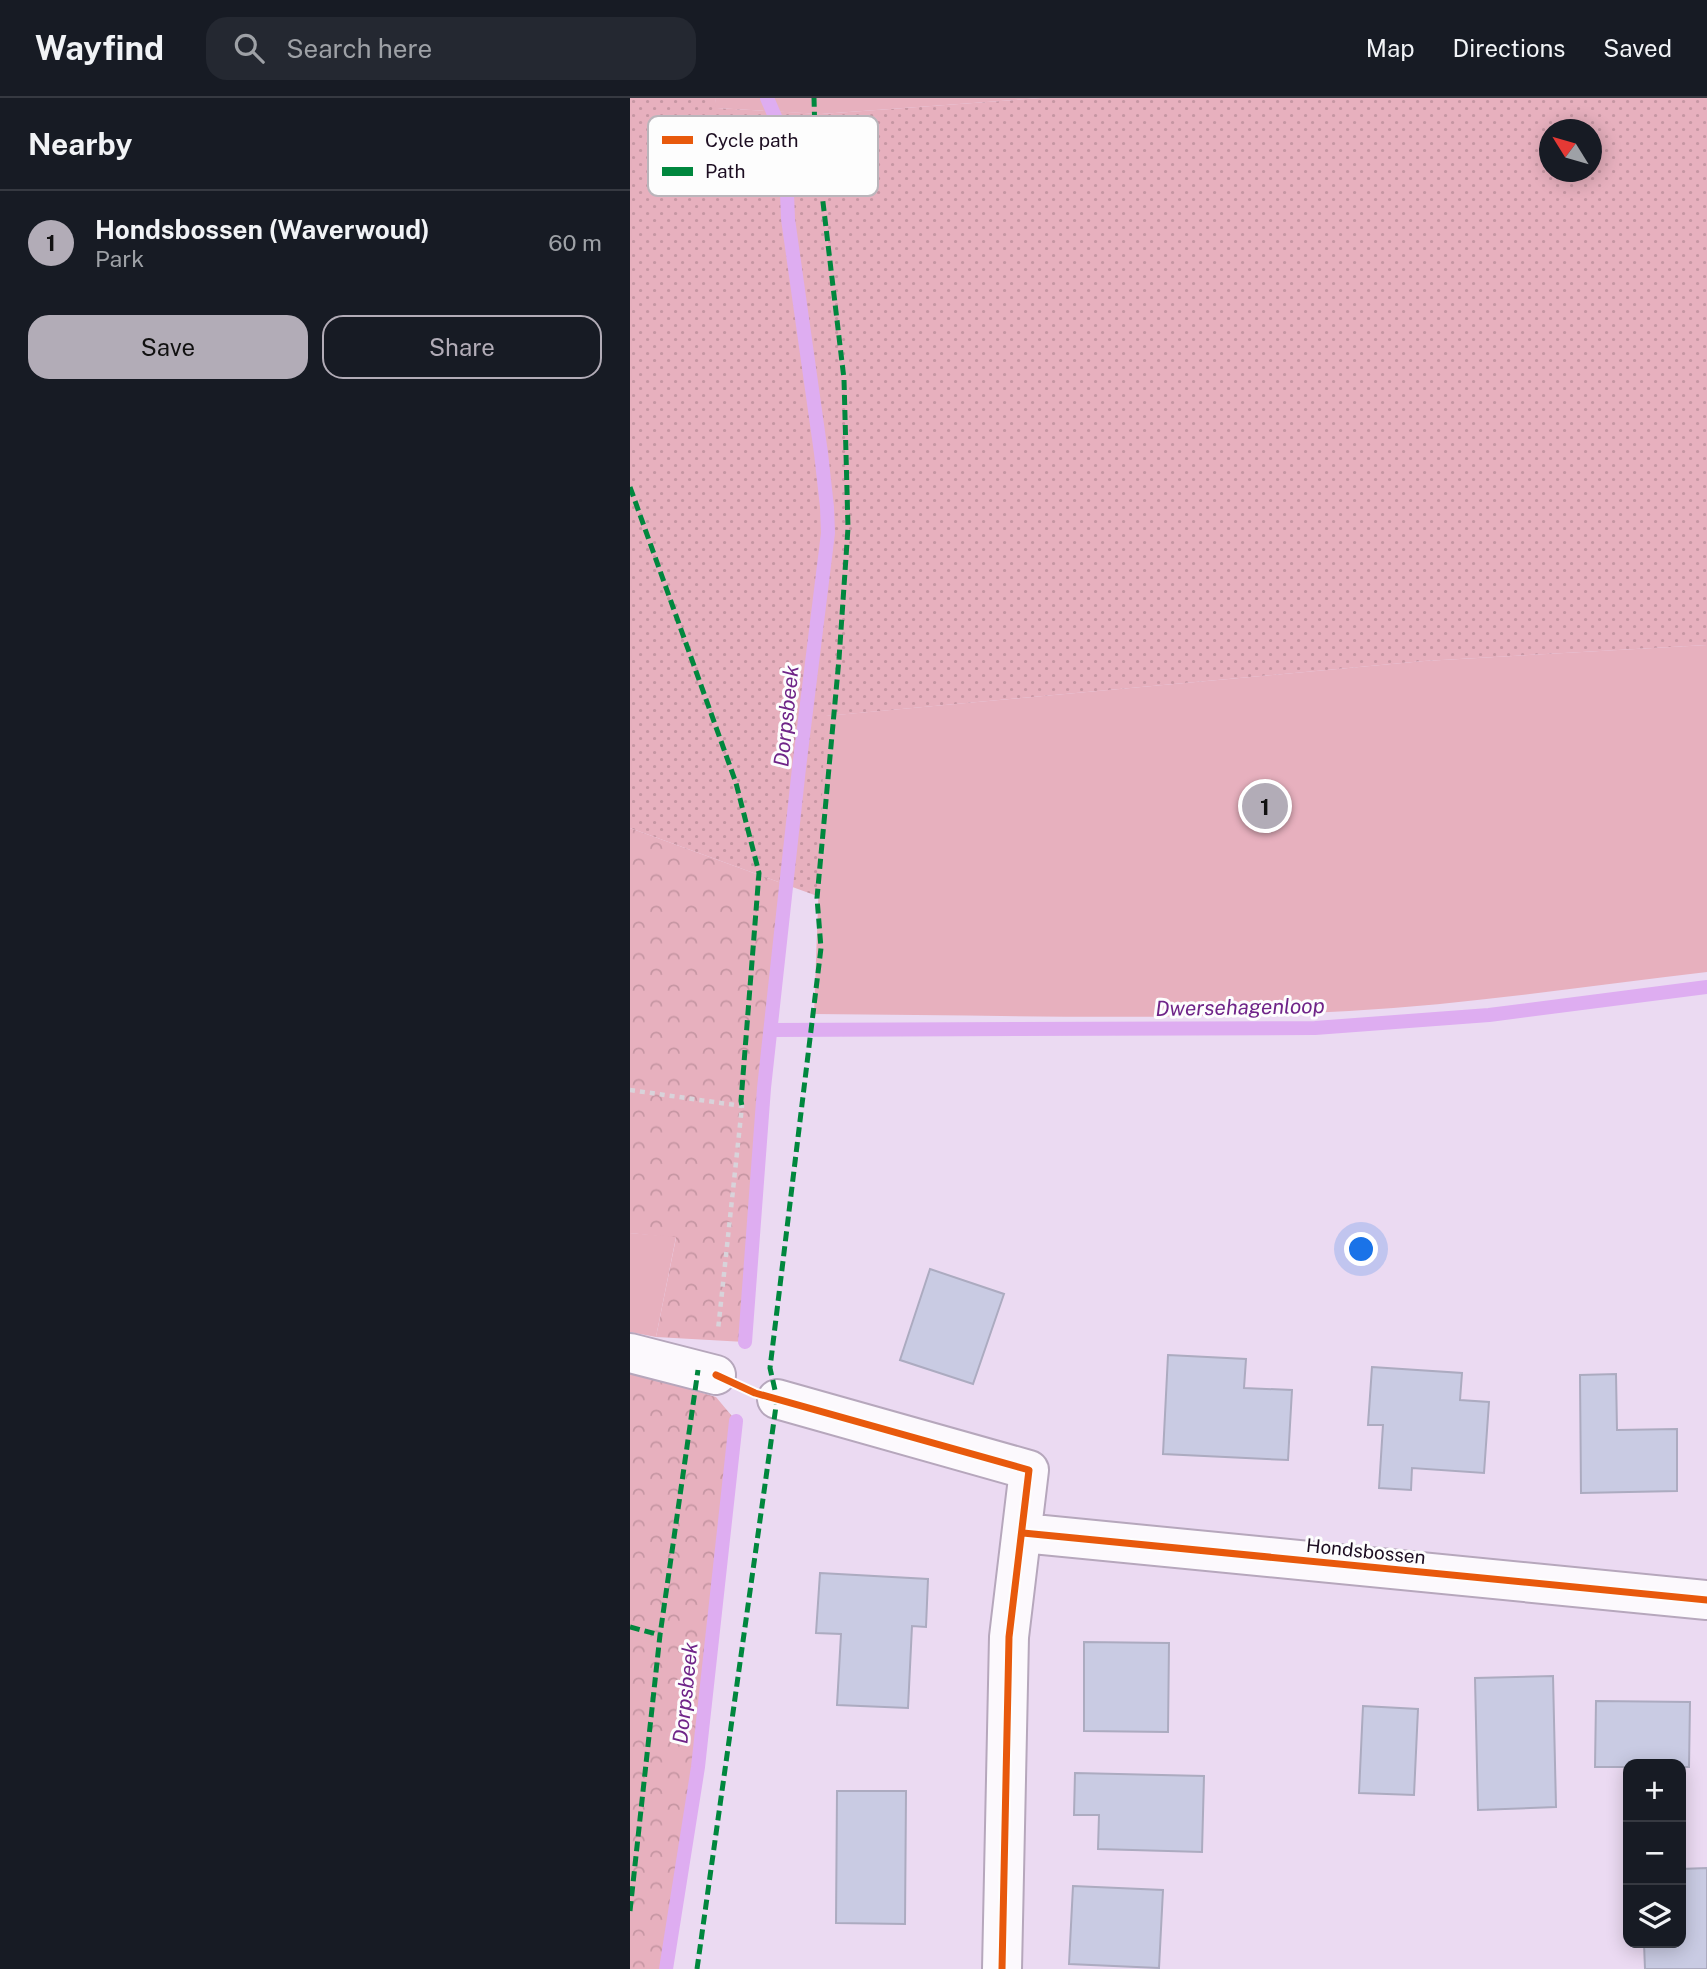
<!DOCTYPE html>
<html lang="en">
<head>
<meta charset="utf-8">
<style>
  :root { --surface:#171b24; --page:#242831; --text:#f1f3f6; --muted:#9ea1a6; --line:#363941; --accent:#b2acb7 }
  body { margin:0; font-family:"Public Sans",sans-serif; background:var(--page); color:var(--text) }
  .controls { position:absolute; right:21px; bottom:21px; display:grid; overflow:hidden; border-radius:14px; box-shadow:0 4px 18px #0003 }
  .controls button { width:63px; height:63px; display:grid; place-items:center; padding:0; border:0; border-bottom:2px solid var(--line); background:var(--surface); color:var(--text); font:35px sans-serif }
  .compass { position:absolute; left:909px; top:21px; width:63px; height:63px; border-radius:50%; background:var(--surface); box-shadow:0 4px 18px #0003; rotate:307deg }
  .you { position:absolute; left:732px; top:1152px; width:24px; height:24px; margin:-18px; border:5px solid #fff; border-radius:50%; background:#1a73e8; box-shadow:0 0 0 10px #1a73e833 }
  .badge { display:grid; place-items:center; width:46px; height:46px; border-radius:50%; background:var(--accent); color:#111; font-size:23px; font-weight:700 }
  .pin { position:absolute; translate:-50% -50%; border:4px solid #fff; box-shadow:0 2px 7px #0006 }
  .list { margin:0; padding:0; list-style:none }
  h2 { display:flex; justify-content:space-between; align-items:center; height:91px; margin:0; padding:0 28px; font-size:30px }
  h2 small { font-size:23px; font-weight:400; color:var(--muted) }
  .list li { display:grid; grid-template-columns:46px 1fr auto; gap:21px; align-items:center; box-sizing:border-box; height:105px; padding:0 28px; border-top:2px solid var(--line) }
  .list b { display:block; font-size:26px; white-space:nowrap }
  .list p { margin:0; font-size:23px; white-space:nowrap; color:var(--muted) }
  .list em { font-size:23px; font-style:normal; color:var(--muted) }
  .actions { display:flex; gap:14px; padding:21px 28px }
  .actions a { flex:1; padding:16px 0; border:2px solid var(--accent); border-radius:21px; text-align:center; font-size:24px; color:var(--accent) }
  .actions .main { background:var(--accent); color:#111 }
  .icon { flex:none; width:38px; height:38px; fill:none; stroke:currentColor; stroke-width:2; stroke-linecap:round; stroke-linejoin:round }
  .map { position:relative; flex:none; width:1077px; height:1871px; overflow:hidden }
  header { display:flex; align-items:center; gap:42px; box-sizing:border-box; height:98px; padding:0 35px; background:var(--surface); border-bottom:2px solid var(--line) }
  header strong { font-size:33px }
  nav { display:flex; gap:38px; margin-inline-start:auto; font-size:24px }
  .search { width:490px; height:63px; background:var(--page); display:flex; align-items:center; gap:18px; box-sizing:border-box; padding:0 24px; border-radius:21px; color:var(--muted); font-size:26px }
  main { display:flex }
  aside { flex:1; background:var(--surface) }
  .map>svg:first-child { display:block }
  .grass { fill:url(#grass-dots); fill-rule:evenodd }
  .forest { fill:url(#forest-crowns) }
  .green { fill:#e7b0be }
  .lines { fill:none; stroke-linecap:round; stroke-linejoin:round }
  .stream { stroke:#deadf1; stroke-width:14 }
  .building { fill:#c9cbe3; stroke:#acabc0; stroke-width:2 }
  .minor-casing { stroke:#b6a7bc; stroke-width:42 }
  .path { stroke:#d8d3da; stroke-width:4.5; stroke-dasharray:5 5; stroke-linecap:butt }
  .minor { stroke:#fcf9fd; stroke-width:38 }
  .quiet { stroke:#00873e; stroke-width:5; stroke-dasharray:10 5; stroke-linecap:butt }
  .cycleway-casing { stroke:#fdfdfd; stroke-width:11 }
  .cycleway { stroke:#e8590c; stroke-width:7 }
  .labels { text-anchor:middle; dominant-baseline:central; stroke-width:6; stroke-linejoin:round; paint-order:stroke }
  .street-label { font-size:19px; fill:#1d0e22; stroke:#fdfdfd }
  .water-label { font-size:21px; font-style:italic; fill:#6f2488; stroke:#fdfdfd }
  .key { fill:#fdfdfd; stroke:#bab5bb; stroke-width:2 }
  .key-label { font-size:19px; fill:#1d0e22 }
</style>
</head>
<body>
<header>
<strong>Wayfind</strong>
<div class="search"><svg class="icon" aria-label="search" viewBox="0 0 24 24"><circle cx="10" cy="10" r="6"/><path d="M15 15l6 6"/></svg>Search here</div>
<nav><a>Map</a><a>Directions</a><a>Saved</a></nav>
</header>
<main>
<aside>
<h2>Nearby<small></small></h2>
<ul class="list">
<li><span class="badge">1</span><div><b>Hondsbossen (Waverwoud)</b><p>Park</p></div><em>60 m</em></li>
</ul>
<div class="actions"><a class="main">Save</a><a>Share</a></div>
</aside>
<div class="map">
<svg width="1077" height="1871" viewBox="0 0 1077 1871">
  <defs>
    <pattern id="grass-dots" width="8" height="8" patternUnits="userSpaceOnUse" patternTransform="scale(1.75)"><rect width="8" height="8" fill="#e7b0be"/><path d="M2 2h.1M6 6h.1" fill="none" stroke="#c696a3" stroke-width="1.8" stroke-linecap="round"/></pattern>
    <pattern id="forest-crowns" width="20" height="18" patternUnits="userSpaceOnUse" patternTransform="scale(1.75)"><rect width="20" height="18" fill="#e7b0be"/><path d="M2 6a3 3 0 1 1 6 0M12 15a3 3 0 1 1 6 0" fill="none" stroke="#c696a3"/></pattern>
  </defs>
  <rect width="100%" height="100%" fill="#ebdaf2"/>
  <path class="grass" d="M 0,0 L 85,0 L 87,10 L 191,16 L 411,0 L 1077,0 L 1077,547 L 794,563 L 196,618 L 190,799 L 0,730 ZM 920,32 L 962,32 L 962,74 L 920,74 Z"/>
  <path class="forest" d="M 0,730 L 157,787 L 134,990 L 115,1244 L 26,1239 L 46,1140 L 0,1135 Z
    M 0,1273 L 86,1299 L 106,1323 L 68,1669 L 36,1871 L 0,1871 Z"/>
  <path class="green" d="M 85,0 L 411,0 L 191,16 L 86,10 Z
    M 1077,547 L 1077,874 C 958,888 839,906 719,913 C 541,923 362,917 184,916 L 195,618 L 794,563 Z
    M 0,1135 L 46,1139 L 26,1239 L 0,1234 Z"/>
  <g class="lines">
    <path class="stream" d="M 141,932 L 685,930 L 859,917 L 1077,889
      M 115,1244 L 134,990 L 169,670 L 198,435 L 197,409 L 191,355 L 158,121 L 155,42 L 137,0
      M 36,1871 L 68,1669 L 106,1323"/>
  </g>
  <path class="building" d="M 300,1171 L 374,1196 L 343,1286 L 270,1262 Z
    M 538,1257 L 616,1261 L 614,1290 L 662,1292 L 658,1362 L 533,1356 Z
    M 742,1269 L 832,1275 L 830,1302 L 859,1304 L 854,1375 L 782,1370 L 781,1392 L 749,1390 L 753,1327 L 738,1327 Z
    M 986,1276 L 987,1332 L 1047,1331 L 1047,1393 L 951,1395 L 950,1277 Z
    M 190,1475 L 298,1481 L 296,1529 L 282,1528 L 278,1610 L 207,1607 L 211,1536 L 186,1535 Z
    M 454,1544 L 539,1545 L 538,1634 L 454,1633 Z
    M 923,1578 L 926,1709 L 848,1712 L 845,1580 Z
    M 966,1603 L 1060,1604 L 1059,1669 L 1051,1669 L 1051,1666 L 998,1666 L 998,1669 L 965,1669 Z
    M 733,1608 L 788,1611 L 784,1697 L 729,1695 Z
    M 445,1675 L 574,1678 L 572,1754 L 468,1751 L 469,1717 L 444,1717 Z
    M 207,1693 L 276,1693 L 275,1826 L 206,1825 Z
    M 1077,1770 L 1077,1871 L 1015,1871 L 1014,1845 L 1051,1845 L 1051,1771 Z
    M 443,1788 L 533,1792 L 529,1870 L 439,1866 Z"/>
  <g class="lines">
    <defs>
      <path id="minor" d="M 0,1255 L 86,1277
        M 147,1301 L 399,1372 L 379,1539 L 372,1871
        M 393,1435 L 1077,1502"/>
    </defs>
    <use href="#minor" class="minor-casing"/>
    <path class="path" d="M 0,992 L 112,1008 L 88,1232"/>
    <use href="#minor" class="minor"/>
    <path class="quiet" d="M 0,389 L 106,685 L 129,775 L 111,1003 L 112,1008
      M 0,1529 L 30,1537
      M 0,1813 L 30,1537 L 68,1272
      M 67,1871 L 147,1301 L 140,1270 L 191,850 L 187,800 L 209,561 L 218,430 L 214,281 L 185,37 L 184,0"/>
    <defs>
      <path id="cycleway" d="M 86,1277 L 125,1295 L 399,1372 L 379,1539 L 372,1871
        M 393,1435 L 1077,1502"/>
    </defs>
    <use href="#cycleway" class="cycleway-casing"/>
    <use href="#cycleway" class="cycleway"/>
  </g>
  <g class="labels">
    <g class="street-label">
      <text transform="translate(736 1453) rotate(6)">Hondsbossen</text>
    </g>
    <g class="water-label">
      <text transform="translate(156 618) rotate(-84)">Dorpsbeek</text>
      <text transform="translate(610 909) rotate(-1)">Dwersehagenloop</text>
      <text transform="translate(55 1595) rotate(-84)">Dorpsbeek</text>
    </g>
  </g>
  <rect x="18" y="18" width="230" height="80" rx="10" class="key"/>
  <rect x="32" y="38" width="31" height="8" fill="#e8590c"/>
  <rect x="32" y="69" width="31" height="9" fill="#00873e"/>
  <g class="key-label">
    <text x="75" y="49">Cycle path</text>
    <text x="75" y="80">Path</text>
  </g>
</svg>
<div class="controls">
<button>+</button>
<button>−</button>
<button><svg class="icon" aria-label="layers" viewBox="0 0 24 24"><path d="M12 4l9 5-9 5-9-5zM3 14l9 5 9-5"/></svg></button>
</div>
<svg class="compass" viewBox="-18 -18 36 36"><path d="M0-13l5 13h-10z" fill="#e53935"/><path d="M0 13l5-13h-10z" fill="#9ea1a6"/></svg>
<div class="you"></div>
<div class="pin badge" style="left:635px;top:708px">1</div>
</div>
</main>
</body>
</html>
